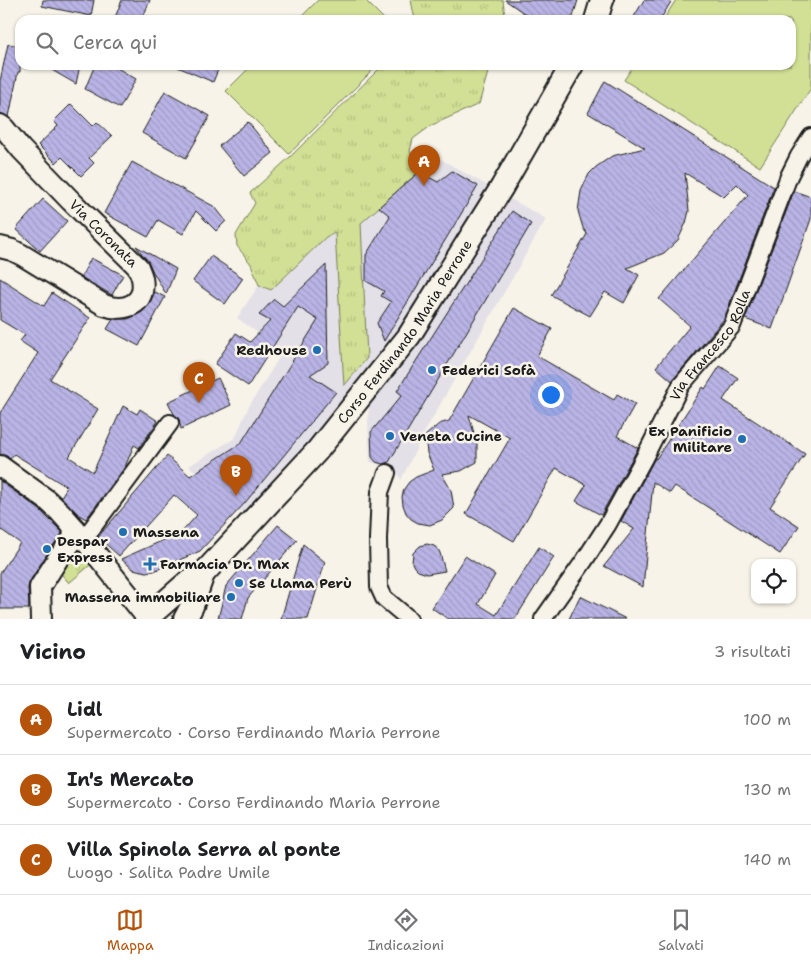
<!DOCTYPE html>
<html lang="it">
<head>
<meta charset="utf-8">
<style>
  :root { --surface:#fff; --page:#f2f2f2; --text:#202124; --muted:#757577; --line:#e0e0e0; --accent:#b45309 }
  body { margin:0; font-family:"Shantell Sans",sans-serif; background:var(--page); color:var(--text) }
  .controls { position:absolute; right:15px; bottom:15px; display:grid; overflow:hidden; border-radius:10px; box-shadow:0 1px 4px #0004 }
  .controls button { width:45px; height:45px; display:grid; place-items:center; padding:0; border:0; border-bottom:1px solid var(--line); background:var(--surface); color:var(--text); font:25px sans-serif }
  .you { position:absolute; left:550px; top:394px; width:18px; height:18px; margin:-12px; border:4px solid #fff; border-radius:50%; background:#1a73e8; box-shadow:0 0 0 8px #1a73e833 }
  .badge { display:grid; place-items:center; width:32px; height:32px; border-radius:50%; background:var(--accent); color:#fff; font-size:16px; font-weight:700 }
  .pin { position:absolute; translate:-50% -41px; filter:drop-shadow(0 1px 2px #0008) }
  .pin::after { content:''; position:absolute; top:26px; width:18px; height:15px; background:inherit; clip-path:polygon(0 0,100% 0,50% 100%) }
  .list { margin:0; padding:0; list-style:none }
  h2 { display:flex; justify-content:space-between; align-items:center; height:65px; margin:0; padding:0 20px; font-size:21px }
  h2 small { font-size:16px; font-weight:400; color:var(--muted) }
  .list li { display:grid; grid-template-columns:32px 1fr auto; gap:15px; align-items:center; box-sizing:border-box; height:70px; padding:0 20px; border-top:1px solid var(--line) }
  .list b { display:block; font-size:19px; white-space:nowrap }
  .list p { margin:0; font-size:16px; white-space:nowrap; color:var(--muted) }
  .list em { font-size:16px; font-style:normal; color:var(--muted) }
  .icon { flex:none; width:28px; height:28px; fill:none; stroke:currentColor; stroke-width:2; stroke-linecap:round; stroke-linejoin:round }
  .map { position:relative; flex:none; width:811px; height:619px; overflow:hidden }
  .search { position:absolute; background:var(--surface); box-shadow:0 1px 4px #0004; left:15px; right:15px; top:15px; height:55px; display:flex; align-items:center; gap:12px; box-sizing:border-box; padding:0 18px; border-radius:15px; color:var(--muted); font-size:19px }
  .sheet { height:275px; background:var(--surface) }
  nav { display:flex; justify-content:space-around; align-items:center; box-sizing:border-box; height:70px; border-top:1px solid var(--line); background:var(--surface); font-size:14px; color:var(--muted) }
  nav a { display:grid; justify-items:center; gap:2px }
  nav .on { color:var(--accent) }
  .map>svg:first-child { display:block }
  .built { fill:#e4e0e7 }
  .grass { fill:url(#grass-tufts); stroke:#767e58 }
  .park { fill:#d1e094; stroke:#767e58 }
  .building { fill:url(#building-back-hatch); stroke:#1c1c1c }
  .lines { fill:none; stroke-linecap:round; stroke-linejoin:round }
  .minor-casing { stroke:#1c1c1c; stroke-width:20 }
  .tertiary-casing { stroke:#1c1c1c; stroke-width:24 }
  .secondary-casing { stroke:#1c1c1c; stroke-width:26 }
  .minor { stroke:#f7f3e8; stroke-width:16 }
  .tertiary { stroke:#f7f3e8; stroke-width:20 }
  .secondary { stroke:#f7f3e8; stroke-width:22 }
  .poi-dot { fill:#1f6fb2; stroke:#f7f3e8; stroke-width:2 }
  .labels { text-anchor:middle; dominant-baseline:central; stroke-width:5; stroke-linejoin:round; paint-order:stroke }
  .street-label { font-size:14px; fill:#1c1c1c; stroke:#f7f3e8 }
  .poi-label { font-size:14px; font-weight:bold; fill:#1c1c1c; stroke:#f7f3e8; text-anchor:start }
</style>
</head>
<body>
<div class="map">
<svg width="811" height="619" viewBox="0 0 811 619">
  <defs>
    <pattern id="grass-tufts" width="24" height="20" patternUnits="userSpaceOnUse" patternTransform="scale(1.25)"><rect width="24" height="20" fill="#d1e094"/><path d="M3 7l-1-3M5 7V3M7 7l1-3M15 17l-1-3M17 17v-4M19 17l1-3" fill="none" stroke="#b3c07f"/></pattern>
    <pattern id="building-back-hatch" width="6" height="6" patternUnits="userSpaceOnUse" patternTransform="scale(1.25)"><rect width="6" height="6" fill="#b9b4e5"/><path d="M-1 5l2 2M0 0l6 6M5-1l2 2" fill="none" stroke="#9e9ac4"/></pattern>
  </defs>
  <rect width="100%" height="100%" fill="#f7f3e8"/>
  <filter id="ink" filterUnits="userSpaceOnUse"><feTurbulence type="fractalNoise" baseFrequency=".02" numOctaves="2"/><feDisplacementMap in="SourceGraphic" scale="10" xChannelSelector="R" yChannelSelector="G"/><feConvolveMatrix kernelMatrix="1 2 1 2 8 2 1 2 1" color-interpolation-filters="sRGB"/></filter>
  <g filter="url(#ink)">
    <path class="built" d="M 437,157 L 546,219 L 424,433 L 401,480 L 392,464 L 382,465 L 370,462 L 368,421 L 370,388 L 251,520 L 189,466 L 235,438 L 248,408 L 283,351 L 237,318 L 259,285 L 271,290 L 326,237 L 335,232 L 361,222 Z"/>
    <path class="grass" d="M 411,0 L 503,0 L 505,16 L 504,20 L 415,20 Z
      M 383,65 L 490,65 L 479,104 L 432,125 L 413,139 L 410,151 L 419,172 L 361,223 L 367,358 L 344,386 L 335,232 L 326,237 L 271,290 L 259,285 L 251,264 L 237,246 L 236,235 L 255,203 L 250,193 L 290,157 Z
      M 79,541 L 95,561 L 69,583 L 57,569 Z"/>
    <path class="park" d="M 318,0 L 365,0 L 385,20 L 298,20 Z
      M 676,0 L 811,0 L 811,88 L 760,167 L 624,80 L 634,65 L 791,65 L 791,20 L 663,20 Z
      M 252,65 L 378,65 L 289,154 L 226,91 Z"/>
    <path class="building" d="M 43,0 L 94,0 L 91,16 L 42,6 Z
      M 122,0 L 150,0 L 142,20 L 114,20 Z
      M 505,0 L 578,0 L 572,20 L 534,20 Z
      M 644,0 L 672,0 L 660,20 L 632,20 Z
      M 8,44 L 20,46 L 20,72 L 18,72 L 9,117 L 0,113 L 0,81 Z
      M 43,65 L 80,65 L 76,84 Z
      M 95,65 L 112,65 L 136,79 L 120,108 L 85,89 Z
      M 173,65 L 220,65 L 213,82 Z
      M 605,81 L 774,187 L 724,319 L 672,381 L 656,367 L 690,326 L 659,299 L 748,195 L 737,184 L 724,197 L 685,173 L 689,211 L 686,223 L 678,240 L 664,253 L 627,268 L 639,275 L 624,303 L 605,292 L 590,316 L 551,295 L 587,234 L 583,228 L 578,211 L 581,191 L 589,174 L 596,167 L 612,156 L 645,148 L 588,113 Z
      M 165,91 L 210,116 L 186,158 L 142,133 Z
      M 71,104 L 93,126 L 97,122 L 112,136 L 89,158 L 94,163 L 81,176 L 62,157 L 56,163 L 38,145 L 58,126 L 54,121 Z
      M 248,122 L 273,153 L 244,176 L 219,146 Z
      M 132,162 L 215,207 L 226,221 L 216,231 L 196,211 L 183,234 L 158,220 L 148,237 L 104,213 Z
      M 452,171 L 478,186 L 384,341 L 377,323 L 391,302 L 381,296 L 384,291 L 366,281 L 366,255 L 390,216 L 379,207 L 419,172 L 438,182 Z
      M 794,191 L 811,197 L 811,219 L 772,329 L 745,319 Z
      M 43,199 L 67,221 L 40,251 L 16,229 Z
      M 512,211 L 531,224 L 389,462 L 382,464 L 376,462 L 372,457 L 371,432 L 402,395 L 397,391 Z
      M 136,246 L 176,269 L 166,294 L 153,272 L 149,263 Z
      M 211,256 L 243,278 L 225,304 L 193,281 Z
      M 91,258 L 123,275 L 112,295 L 81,277 Z
      M 326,265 L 328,363 L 310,375 L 336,392 L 244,504 L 200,551 L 154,571 L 146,572 L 133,569 L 121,559 L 182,532 L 197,515 L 174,495 L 119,556 L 98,537 L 167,456 L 190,476 L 241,443 L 318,320 L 298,307 L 248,386 L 215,364 L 236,333 L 250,342 L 270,321 L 259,315 L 274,299 L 283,306 Z
      M 0,278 L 44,306 L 52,293 L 90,318 L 50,379 L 98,409 L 69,457 L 93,472 L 123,406 L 137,414 L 140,409 L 158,421 L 139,448 L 134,445 L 125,467 L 86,519 L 79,515 L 61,497 L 67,487 L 14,454 L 10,459 L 7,456 L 0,454 L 0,413 L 38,353 L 20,341 L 25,335 L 0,320 Z
      M 155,292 L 165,297 L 139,346 L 107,329 L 113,319 L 128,319 L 140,313 L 148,306 Z
      M 514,308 L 552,329 L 537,356 L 614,400 L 617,394 L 635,404 L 617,436 L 638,448 L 601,515 L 576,501 L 586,485 L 556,468 L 514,541 L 466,514 L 510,438 L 469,415 L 477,444 L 477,462 L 461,471 L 442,474 L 451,490 L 454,508 L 442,520 L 430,525 L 418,523 L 411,519 L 406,513 L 403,505 L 402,497 L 404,489 L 409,482 L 416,477 L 434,470 L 427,453 L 425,436 L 439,424 L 449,421 Z
      M 720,366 L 738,378 L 723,400 L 805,454 L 770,507 L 799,526 L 780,554 L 675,486 L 670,493 L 653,482 L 643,587 L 604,566 L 634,529 L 621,521 L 655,458 L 656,459 L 703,387 L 705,389 Z
      M 218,378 L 231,405 L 181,429 L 179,419 L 174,414 L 168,402 Z
      M 0,481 L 39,509 L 62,532 L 61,535 L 49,551 L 30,581 L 28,587 L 29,609 L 0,609 L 0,573 L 20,543 L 0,529 Z
      M 278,525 L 297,540 L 248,598 L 242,619 L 218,619 L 226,586 Z
      M 303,544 L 325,562 L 308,619 L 281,619 Z
      M 427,544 L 434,546 L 438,549 L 440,553 L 445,571 L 427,574 L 418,571 L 414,567 L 412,563 L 413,553 L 420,546 Z
      M 539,547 L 554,557 L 515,619 L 448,619 L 432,608 L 465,556 L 495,575 L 478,604 L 496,615 Z
      M 580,596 L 626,619 L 569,619 Z"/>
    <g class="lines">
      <defs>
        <g id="minor">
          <path d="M 387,473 L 380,492 L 378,539 L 379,587 L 384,598 L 409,619"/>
          <path d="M 84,539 L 170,423"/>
          <path id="s1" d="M 543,619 L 584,561 L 608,524 L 644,458 L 681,385 L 732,326 L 789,176 L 799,156 L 811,137"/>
        </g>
        <g id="tertiary">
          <path id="s2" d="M 0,125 L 4,128 L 21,149 L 71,201 L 138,267 C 139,270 141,274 142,278 C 147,304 125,313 104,305 L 22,255 L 12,250 L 0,247"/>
          <path d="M 0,466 L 47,500 L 60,512 L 84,539 L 148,619"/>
          <path d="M 41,619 L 40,587 L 59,557 L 73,540 L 74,529"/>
        </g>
        <g id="secondary">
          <path d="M 596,20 L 602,0"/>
          <path id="s3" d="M 146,619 L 189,581 L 203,574 L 317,451 L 409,336 L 502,187 L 572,65"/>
          <path d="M 185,619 L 192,606 L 203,574"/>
        </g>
      </defs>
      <use href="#minor" class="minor-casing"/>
      <use href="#tertiary" class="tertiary-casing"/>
      <use href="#secondary" class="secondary-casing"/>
      <use href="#minor" class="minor"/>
      <use href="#tertiary" class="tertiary"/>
      <use href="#secondary" class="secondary"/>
    </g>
  </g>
  <g class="poi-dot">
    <circle cx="317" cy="350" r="5"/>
    <circle cx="432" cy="370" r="5"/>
    <circle cx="390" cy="436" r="5"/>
    <circle cx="742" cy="439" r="5"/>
    <circle cx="123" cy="532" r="5"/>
    <circle cx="47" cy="549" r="5"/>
    <path d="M147.5 556.5h5v5h5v5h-5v5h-5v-5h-5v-5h5z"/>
    <circle cx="239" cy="583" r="5"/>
    <circle cx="231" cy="597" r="5"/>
  </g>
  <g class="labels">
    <g class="street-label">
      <text stroke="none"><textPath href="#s2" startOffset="150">Via Coronata</textPath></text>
      <text stroke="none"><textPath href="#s3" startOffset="389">Corso Ferdinando Maria Perrone</textPath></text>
      <text stroke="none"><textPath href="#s1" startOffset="322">Via Francesco Rolla</textPath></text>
    </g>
    <g class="poi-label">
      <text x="307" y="350" text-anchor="end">Redhouse</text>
      <text x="442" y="370">Federici Sofà</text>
      <text x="732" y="431" text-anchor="end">Ex Panificio<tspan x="732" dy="16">Militare</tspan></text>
      <text x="400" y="436">Veneta Cucine</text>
      <text x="133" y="532">Massena</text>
      <text x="57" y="541">Despar<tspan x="57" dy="16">Express</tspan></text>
      <text x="160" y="564">Farmacia Dr. Max</text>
      <text x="249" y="583">Se Llama Perù</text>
      <text x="221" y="597" text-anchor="end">Massena immobiliare</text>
    </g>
  </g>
</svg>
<div class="controls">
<button><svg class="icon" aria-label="locate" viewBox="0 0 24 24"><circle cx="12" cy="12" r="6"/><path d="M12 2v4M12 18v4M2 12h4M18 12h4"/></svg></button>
</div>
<div class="you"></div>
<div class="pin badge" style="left:424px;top:186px">A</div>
<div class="pin badge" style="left:236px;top:496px">B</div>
<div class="pin badge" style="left:199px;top:403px">C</div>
<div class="search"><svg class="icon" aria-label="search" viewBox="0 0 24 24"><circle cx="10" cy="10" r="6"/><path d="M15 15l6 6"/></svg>Cerca qui</div>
</div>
<section class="sheet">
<h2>Vicino<small>3 risultati</small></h2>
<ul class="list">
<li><span class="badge">A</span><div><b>Lidl</b><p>Supermercato · Corso Ferdinando Maria Perrone</p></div><em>100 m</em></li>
<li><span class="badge">B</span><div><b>In's Mercato</b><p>Supermercato · Corso Ferdinando Maria Perrone</p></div><em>130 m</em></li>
<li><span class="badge">C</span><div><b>Villa Spinola Serra al ponte</b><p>Luogo · Salita Padre Umile</p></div><em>140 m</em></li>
</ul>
</section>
<nav>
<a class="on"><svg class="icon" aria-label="map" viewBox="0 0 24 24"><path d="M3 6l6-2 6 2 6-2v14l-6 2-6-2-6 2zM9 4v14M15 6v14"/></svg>Mappa</a>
<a><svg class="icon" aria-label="directions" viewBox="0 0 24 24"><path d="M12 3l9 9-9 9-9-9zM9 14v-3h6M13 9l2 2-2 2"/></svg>Indicazioni</a>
<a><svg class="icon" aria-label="saved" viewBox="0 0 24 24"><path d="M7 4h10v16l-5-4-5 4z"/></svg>Salvati</a>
</nav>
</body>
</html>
